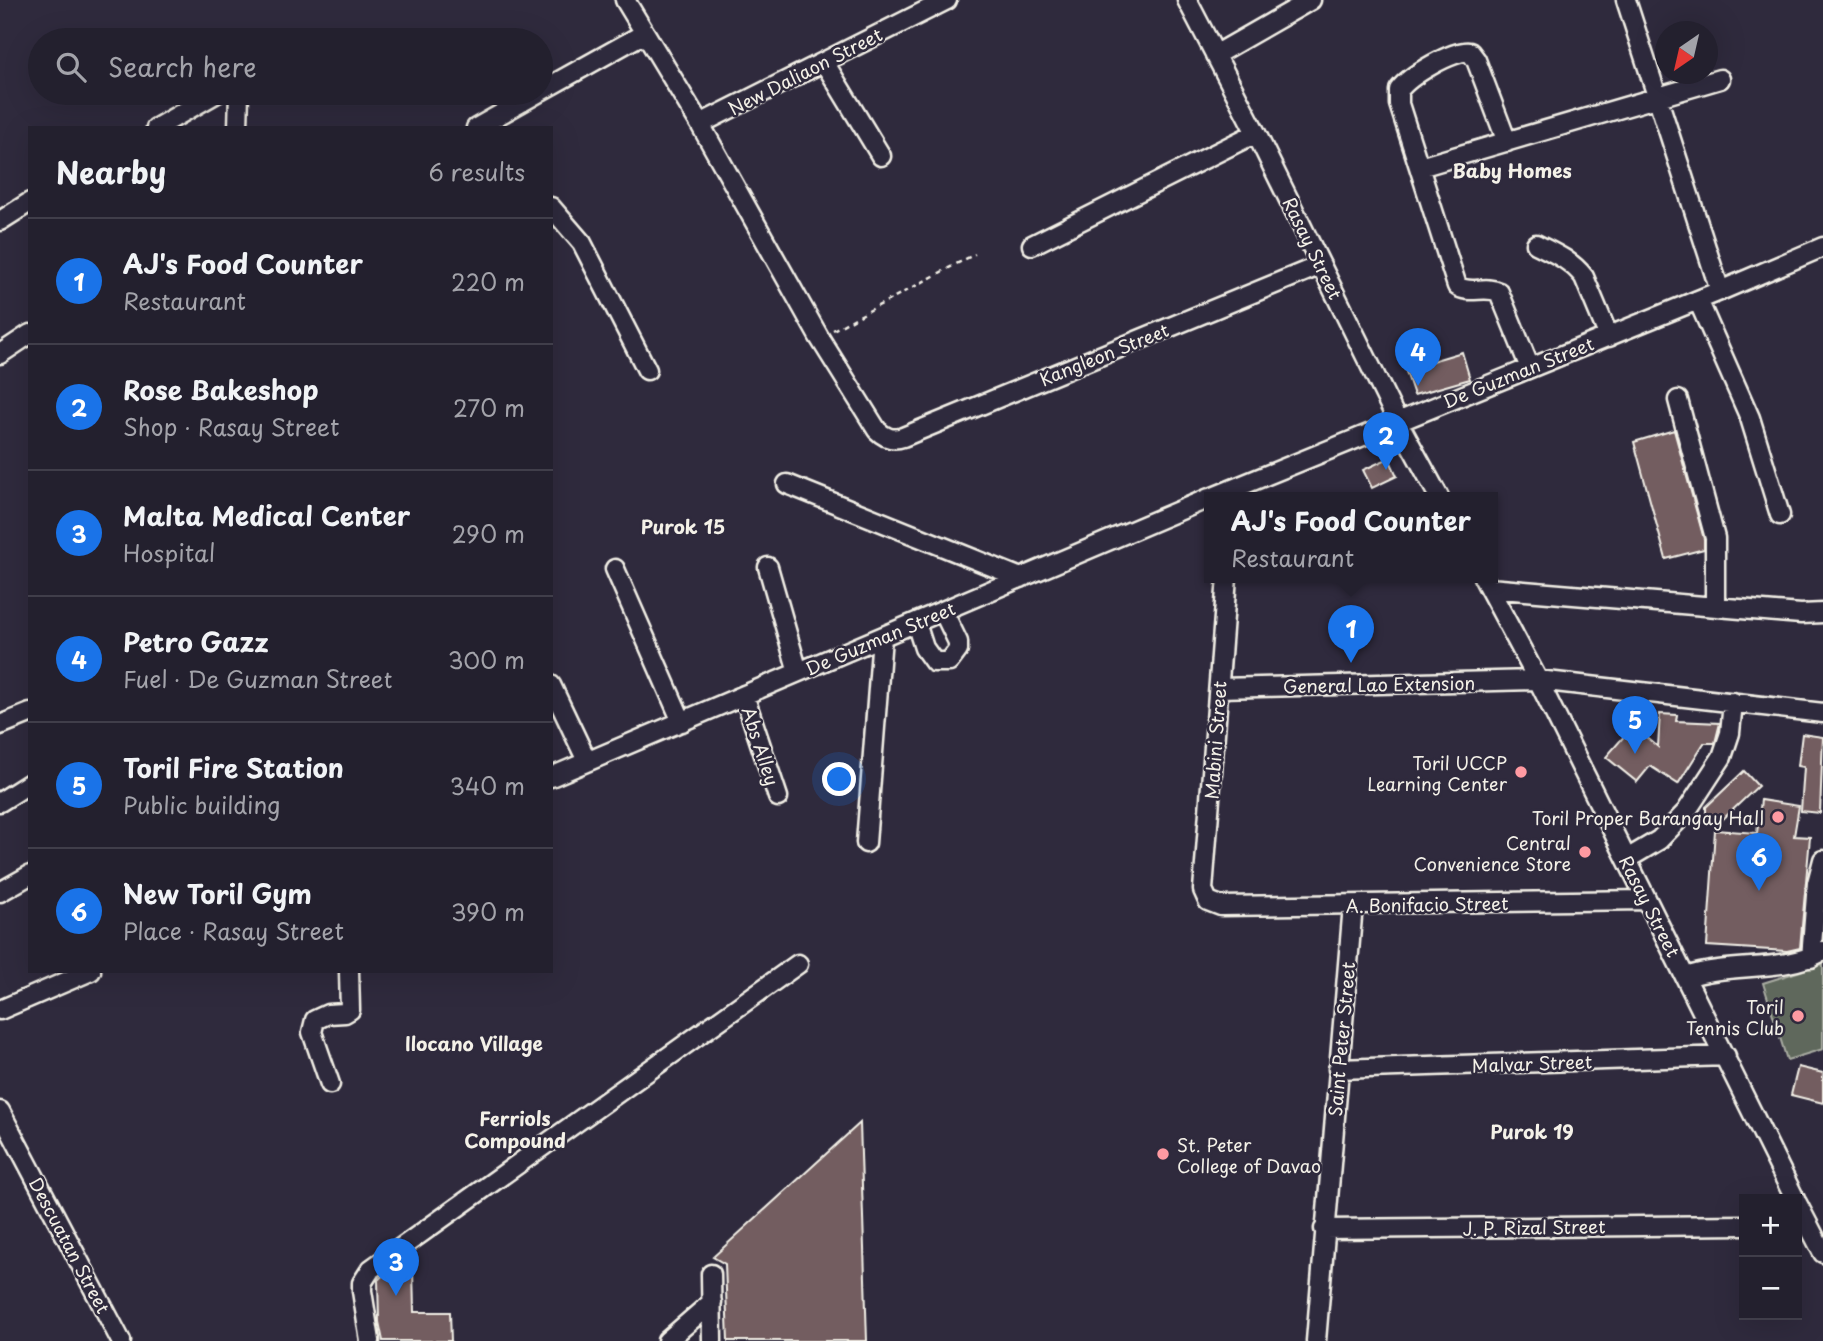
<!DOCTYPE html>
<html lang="en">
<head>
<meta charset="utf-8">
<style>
  :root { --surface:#23202e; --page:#2f2d3a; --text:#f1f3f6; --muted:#a3a3aa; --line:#403e4a; --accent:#1a73e8 }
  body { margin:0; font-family:"Playpen Sans",sans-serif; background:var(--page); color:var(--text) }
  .controls { position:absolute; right:21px; bottom:21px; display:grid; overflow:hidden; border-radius:0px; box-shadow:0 7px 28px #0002 }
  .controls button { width:63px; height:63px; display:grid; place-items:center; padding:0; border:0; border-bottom:2px solid var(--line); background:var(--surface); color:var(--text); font:35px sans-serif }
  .compass { position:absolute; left:1655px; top:21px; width:63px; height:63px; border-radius:50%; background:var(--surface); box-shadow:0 7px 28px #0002; rotate:214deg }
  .you { position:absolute; left:840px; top:780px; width:24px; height:24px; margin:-18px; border:5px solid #fff; border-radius:50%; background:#1a73e8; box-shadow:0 0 0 10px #1a73e833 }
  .badge { display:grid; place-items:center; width:46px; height:46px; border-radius:50%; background:var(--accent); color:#fff; font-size:23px; font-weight:700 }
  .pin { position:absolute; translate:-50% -58px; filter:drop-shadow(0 2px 4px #0008) }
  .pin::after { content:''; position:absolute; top:37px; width:24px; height:21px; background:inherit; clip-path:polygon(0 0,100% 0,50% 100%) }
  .popup { position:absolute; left:1204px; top:492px; width:294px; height:91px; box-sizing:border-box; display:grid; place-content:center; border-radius:0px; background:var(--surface); filter:drop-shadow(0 2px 5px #0005); font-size:23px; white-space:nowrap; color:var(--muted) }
  .popup b { font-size:26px; color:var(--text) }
  .popup::after { content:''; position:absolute; left:50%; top:100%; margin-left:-14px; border:14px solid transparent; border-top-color:var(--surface) }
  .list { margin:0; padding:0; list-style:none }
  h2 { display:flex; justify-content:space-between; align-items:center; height:91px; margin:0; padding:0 28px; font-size:30px }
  h2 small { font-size:23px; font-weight:400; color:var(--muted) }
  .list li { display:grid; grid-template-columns:46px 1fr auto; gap:21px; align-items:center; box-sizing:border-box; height:126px; padding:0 28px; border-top:2px solid var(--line) }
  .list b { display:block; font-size:26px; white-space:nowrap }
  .list p { margin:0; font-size:23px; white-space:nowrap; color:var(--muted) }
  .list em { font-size:23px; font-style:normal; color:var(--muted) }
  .icon { flex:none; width:38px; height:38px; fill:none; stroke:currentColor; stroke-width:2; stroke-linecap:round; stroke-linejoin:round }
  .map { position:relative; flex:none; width:1823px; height:1341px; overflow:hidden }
  .search { position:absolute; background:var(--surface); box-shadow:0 7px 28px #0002; left:28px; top:28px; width:525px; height:77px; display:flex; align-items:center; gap:18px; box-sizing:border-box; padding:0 24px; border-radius:38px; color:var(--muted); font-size:26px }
  .panel { position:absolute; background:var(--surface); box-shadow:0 7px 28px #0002; left:28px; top:126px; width:525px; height:847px; border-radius:0px }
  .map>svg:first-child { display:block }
  .green { fill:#5e675b; stroke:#a9aca2; stroke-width:2 }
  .building { fill:#735d61; stroke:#f4f1e8; stroke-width:2 }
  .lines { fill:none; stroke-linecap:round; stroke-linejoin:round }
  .minor-casing { stroke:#f4f1e8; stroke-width:23 }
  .path { stroke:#f4f1e8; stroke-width:2.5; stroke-dasharray:5 5; stroke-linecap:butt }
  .minor { stroke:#2f2a3d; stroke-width:18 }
  .poi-dot { fill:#ff9aa2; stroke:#2f2a3d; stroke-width:2.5 }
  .labels { text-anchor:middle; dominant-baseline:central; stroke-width:5; stroke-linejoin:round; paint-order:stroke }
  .street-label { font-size:18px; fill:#f4f1e8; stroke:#2f2a3d }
  .poi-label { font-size:18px; fill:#f4f1e8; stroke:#2f2a3d; text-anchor:end }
  .neighbourhood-label { font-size:19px; font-weight:bold; fill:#f4f1e8; stroke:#2f2a3d }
</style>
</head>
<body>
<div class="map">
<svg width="1823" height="1341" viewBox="0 0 1823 1341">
  <rect width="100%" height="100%" fill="#2f2a3d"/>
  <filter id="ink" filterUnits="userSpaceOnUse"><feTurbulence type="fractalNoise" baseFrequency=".0143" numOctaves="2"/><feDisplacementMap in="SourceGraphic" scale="14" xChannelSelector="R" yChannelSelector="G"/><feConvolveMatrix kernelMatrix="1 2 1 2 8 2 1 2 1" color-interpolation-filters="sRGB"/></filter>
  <g filter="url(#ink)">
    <path class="green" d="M 1823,964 L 1823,1049 L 1787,1060 L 1763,983 Z"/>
    <path class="building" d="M 1462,352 L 1470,379 L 1414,395 L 1405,369 Z
      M 1674,430 L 1704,539 L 1704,549 L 1666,559 L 1634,442 Z
      M 1389,458 L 1397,476 L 1372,488 L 1363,470 Z
      M 1660,714 L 1677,715 L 1676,721 L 1720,723 L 1715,743 L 1704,743 L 1678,784 L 1650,766 L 1637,782 L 1606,757 L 1633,726 L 1658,747 Z
      M 1802,734 L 1823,737 L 1820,813 L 1801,811 L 1804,767 L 1798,766 Z
      M 1744,771 L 1758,786 L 1721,821 L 1706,820 L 1706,807 Z
      M 1761,800 L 1799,806 L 1794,836 L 1810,837 L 1800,948 L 1787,951 L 1707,946 L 1715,830 L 1757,833 Z
      M 1798,1067 L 1823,1073 L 1823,1103 L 1791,1095 Z
      M 860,1123 L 867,1341 L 728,1341 L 725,1264 L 713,1257 Z
      M 391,1268 L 413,1268 L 414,1312 L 450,1312 L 451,1341 L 383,1341 L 379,1322 L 378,1280 Z"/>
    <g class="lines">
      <defs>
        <path id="minor" d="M 625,0 L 700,124 L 819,337 L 877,430 C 884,437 892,441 903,437 L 1321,265
          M 1187,0 L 1256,133 L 1397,420 L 1439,497
          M 1626,0 L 1720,291
          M 1215,55 L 1311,0
          M 824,62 L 881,156
          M 541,91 L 645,33
          M 700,124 L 947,0
          M 156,128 L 217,93
          M 238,128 L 239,93
          M 476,128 L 538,93
          M 1507,142 L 1476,60 L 1470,52 C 1454,49 1409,76 1399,90 L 1399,104 L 1457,286 C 1469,295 1485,285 1499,292 L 1530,368
          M 1420,167 L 1720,79
          M 551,207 L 582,243 L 647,370
          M 0,221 L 30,202
          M 1536,244 C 1554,253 1571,260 1584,277 L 1609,337
          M 1032,245 L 1256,133
          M 1698,300 L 1750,418 L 1780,515
          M 0,354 L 30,334
          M 1678,400 L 1715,538 L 1715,607
          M 787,484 L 1021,578
          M 1213,497 L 1720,291 L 1823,247
          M 768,567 L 798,672
          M 615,569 L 682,722
          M 1227,577 L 1203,890 L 1208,901 L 1221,906 L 1647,900
          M 1483,577 L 1538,680 L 1795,1199
          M 1489,588 L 1801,614 L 1823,613
          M 916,623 L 924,648 L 934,662 L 949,662 L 958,650 L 958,642 L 943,611
          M 551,685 L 587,761
          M 1219,688 L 1538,680 L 1823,713
          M 744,695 L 778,797
          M 0,725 L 30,713
          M 551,777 L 1209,498
          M 0,802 L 30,783
          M 866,843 L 882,637
          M 1627,859 L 1659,840 L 1686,812 L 1722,757 L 1730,733 L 1733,702
          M 0,892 L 30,875
          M 1811,958 L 1817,883 L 1823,860
          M 1686,977 C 1732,962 1783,973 1823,951
          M 0,1010 L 91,971
          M 1338,1069 L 1726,1056
          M 330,1084 L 312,1032 L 315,1020 L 328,1014 L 345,1013 L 350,1010 L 349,971
          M 0,1111 L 121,1341
          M 1797,1203 L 1823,1253
          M 1324,1229 L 1744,1225
          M 711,1274 L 712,1341
          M 370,1341 L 362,1291 L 362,1283 L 371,1269 L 798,964
          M 667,1341 L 712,1302
          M 1316,1341 L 1353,905"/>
      </defs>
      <use href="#minor" class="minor-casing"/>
      <path class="path" d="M 833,330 L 975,254"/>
      <use href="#minor" class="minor"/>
    </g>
  </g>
  <g class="poi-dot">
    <circle cx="1521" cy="772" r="7"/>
    <circle cx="1778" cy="817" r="7"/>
    <circle cx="1585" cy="852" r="7"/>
    <circle cx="1798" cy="1016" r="7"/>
    <circle cx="1163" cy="1154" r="7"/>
  </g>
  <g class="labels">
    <g class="street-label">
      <text transform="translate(805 71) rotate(-27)">New Daliaon Street</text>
      <text transform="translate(1313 248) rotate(64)">Rasay Street</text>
      <text transform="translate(1104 354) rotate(-22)">Kangleon Street</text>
      <text transform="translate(1518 372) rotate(-22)">De Guzman Street</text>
      <text transform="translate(880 638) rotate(-23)">De Guzman Street</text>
      <text transform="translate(1379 684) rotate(-1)">General Lao Extension</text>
      <text transform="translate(1215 740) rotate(-86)">Mabini Street</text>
      <text transform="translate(761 746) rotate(72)">Abs Alley</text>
      <text transform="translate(1427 904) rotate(-1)">A. Bonifacio Street</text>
      <text transform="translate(1650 906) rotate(63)">Rasay Street</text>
      <text transform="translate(1341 1039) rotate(-85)">Saint Peter Street</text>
      <text transform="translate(1532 1063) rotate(-2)">Malvar Street</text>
      <text transform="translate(1534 1227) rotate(-1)">J. P. Rizal Street</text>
      <text transform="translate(70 1245) rotate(62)">Descuatan Street</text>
    </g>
    <g class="poi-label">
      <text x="1507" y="762">Toril UCCP<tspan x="1507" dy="21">Learning Center</tspan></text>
      <text x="1764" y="817">Toril Proper Barangay Hall</text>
      <text x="1571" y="842">Central<tspan x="1571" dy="21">Convenience Store</tspan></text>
      <text x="1784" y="1006">Toril<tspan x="1784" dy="21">Tennis Club</tspan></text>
      <text x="1177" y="1144" text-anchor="start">St. Peter<tspan x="1177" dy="21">College of Davao</tspan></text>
    </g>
    <g class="neighbourhood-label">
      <text x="1512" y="170">Baby Homes</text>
      <text x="683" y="526">Purok 15</text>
      <text x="474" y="1043">Ilocano Village</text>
      <text x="515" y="1118">Ferriols<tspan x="515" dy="22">Compound</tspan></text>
      <text x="1532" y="1131">Purok 19</text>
    </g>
  </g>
</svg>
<div class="controls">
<button>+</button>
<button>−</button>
</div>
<svg class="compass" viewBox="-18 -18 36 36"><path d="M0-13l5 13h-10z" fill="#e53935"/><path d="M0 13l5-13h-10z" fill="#a3a3aa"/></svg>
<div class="you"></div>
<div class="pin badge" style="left:1351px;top:663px">1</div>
<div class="popup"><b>AJ's Food Counter</b>Restaurant</div>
<div class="pin badge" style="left:1386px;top:470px">2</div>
<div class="pin badge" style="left:396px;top:1296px">3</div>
<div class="pin badge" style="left:1418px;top:386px">4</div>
<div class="pin badge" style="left:1635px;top:754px">5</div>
<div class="pin badge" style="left:1759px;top:891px">6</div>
<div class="search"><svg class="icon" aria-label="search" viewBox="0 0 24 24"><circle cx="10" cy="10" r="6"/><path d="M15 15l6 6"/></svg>Search here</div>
<section class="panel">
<h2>Nearby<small>6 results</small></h2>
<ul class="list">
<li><span class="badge">1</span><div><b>AJ's Food Counter</b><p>Restaurant</p></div><em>220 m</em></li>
<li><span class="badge">2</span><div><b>Rose Bakeshop</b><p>Shop · Rasay Street</p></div><em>270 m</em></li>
<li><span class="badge">3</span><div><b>Malta Medical Center</b><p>Hospital</p></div><em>290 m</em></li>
<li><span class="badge">4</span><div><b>Petro Gazz</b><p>Fuel · De Guzman Street</p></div><em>300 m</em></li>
<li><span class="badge">5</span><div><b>Toril Fire Station</b><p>Public building</p></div><em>340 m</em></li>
<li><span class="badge">6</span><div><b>New Toril Gym</b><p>Place · Rasay Street</p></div><em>390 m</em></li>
</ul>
</section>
</div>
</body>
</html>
